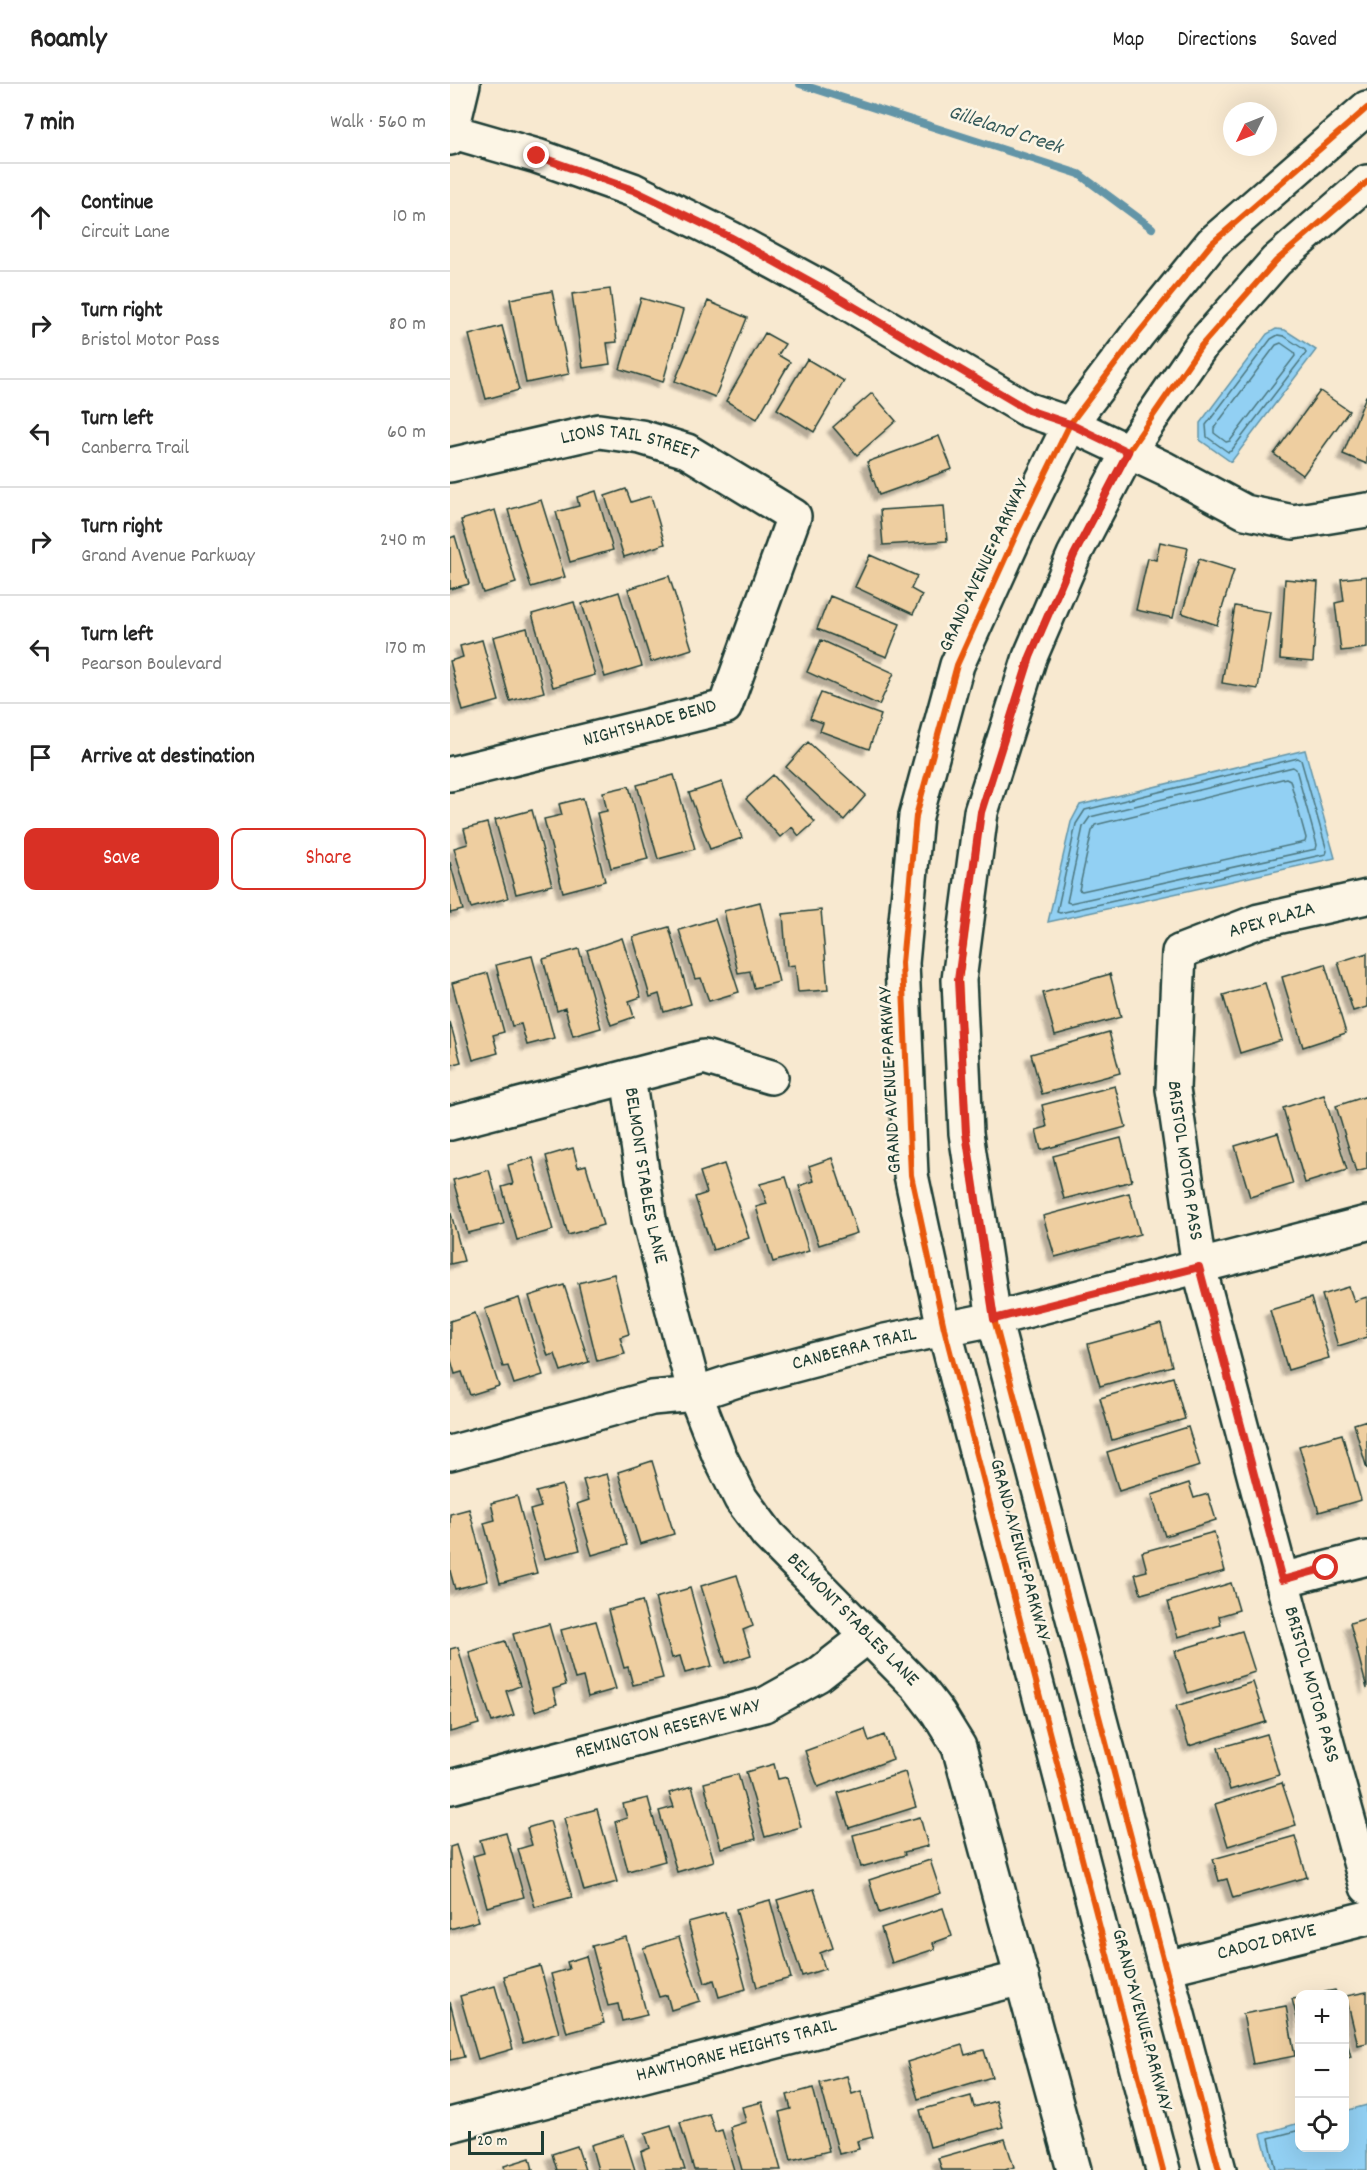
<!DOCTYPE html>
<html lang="en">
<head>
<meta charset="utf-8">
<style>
  :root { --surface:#fff; --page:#f2f2f2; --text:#222; --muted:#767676; --line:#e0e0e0; --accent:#d93025 }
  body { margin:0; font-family:Dekko,sans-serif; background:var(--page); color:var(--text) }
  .controls { position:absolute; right:18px; bottom:18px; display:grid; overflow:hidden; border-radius:12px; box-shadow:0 6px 24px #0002 }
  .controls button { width:54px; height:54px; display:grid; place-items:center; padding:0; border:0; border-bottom:2px solid var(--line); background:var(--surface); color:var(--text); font:30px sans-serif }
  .compass { position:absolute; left:773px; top:18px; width:54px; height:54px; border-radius:50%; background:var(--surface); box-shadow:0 6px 24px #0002; rotate:227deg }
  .scale { position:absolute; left:18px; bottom:15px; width:76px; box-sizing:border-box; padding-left:6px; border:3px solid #1f3d34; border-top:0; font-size:16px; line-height:21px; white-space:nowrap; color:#1f3d34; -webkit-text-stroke:4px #fcf5e5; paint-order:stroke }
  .stop { position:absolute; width:18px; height:18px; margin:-14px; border:4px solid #d93025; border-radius:50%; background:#fff }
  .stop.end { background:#d93025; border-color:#fff; box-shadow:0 2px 6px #0008 }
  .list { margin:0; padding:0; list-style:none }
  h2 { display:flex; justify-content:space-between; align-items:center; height:78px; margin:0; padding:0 24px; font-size:26px }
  h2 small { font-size:20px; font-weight:400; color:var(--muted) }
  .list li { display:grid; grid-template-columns:39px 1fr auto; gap:18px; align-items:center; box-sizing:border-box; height:108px; padding:0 24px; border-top:2px solid var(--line) }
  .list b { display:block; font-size:22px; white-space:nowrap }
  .list p { margin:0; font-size:20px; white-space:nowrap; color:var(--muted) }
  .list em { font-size:20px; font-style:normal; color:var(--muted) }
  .actions { display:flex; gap:12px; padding:18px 24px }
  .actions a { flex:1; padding:14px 0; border:2px solid var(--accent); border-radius:12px; text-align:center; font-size:21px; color:var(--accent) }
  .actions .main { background:var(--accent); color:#fff }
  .icon { flex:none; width:33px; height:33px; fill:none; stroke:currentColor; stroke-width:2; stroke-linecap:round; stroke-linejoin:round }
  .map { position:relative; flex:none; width:917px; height:2086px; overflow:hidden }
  header { display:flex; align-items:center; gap:36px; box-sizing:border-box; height:84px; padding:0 30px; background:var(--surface); border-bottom:2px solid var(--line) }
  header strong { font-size:28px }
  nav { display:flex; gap:33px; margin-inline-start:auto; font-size:21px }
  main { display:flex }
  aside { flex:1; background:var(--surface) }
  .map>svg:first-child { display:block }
  .water { fill:#92d0f3; stroke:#6495a7; stroke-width:1.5 }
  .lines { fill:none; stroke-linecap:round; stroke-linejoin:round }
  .shore { stroke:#4d7880; stroke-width:1.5 }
  .stream { stroke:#6495a7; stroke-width:8 }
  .building { fill:#eecea0; stroke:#1f3d34; stroke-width:1.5; filter:url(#shadow) }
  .minor-casing { stroke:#1f3d34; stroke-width:38 }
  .minor { stroke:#fcf5e5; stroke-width:33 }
  .cycleway-casing { stroke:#fcf5e5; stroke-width:10 }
  .cycleway { stroke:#e8590c; stroke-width:6 }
  .route { stroke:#d93025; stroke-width:8 }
  .labels { text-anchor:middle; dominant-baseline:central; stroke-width:5; stroke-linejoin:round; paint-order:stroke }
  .street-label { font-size:20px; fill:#1f3d34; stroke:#fcf5e5 }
  .water-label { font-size:21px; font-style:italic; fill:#365a5a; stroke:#fcf5e5 }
</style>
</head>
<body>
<header>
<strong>Roamly</strong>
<nav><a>Map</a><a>Directions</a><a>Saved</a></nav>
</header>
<main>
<aside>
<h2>7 min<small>Walk · 560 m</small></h2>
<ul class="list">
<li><svg class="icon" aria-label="ahead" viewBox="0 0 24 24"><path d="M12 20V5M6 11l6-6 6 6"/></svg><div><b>Continue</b><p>Circuit Lane</p></div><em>10 m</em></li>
<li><svg class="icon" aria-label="right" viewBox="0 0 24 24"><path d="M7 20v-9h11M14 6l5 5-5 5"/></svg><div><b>Turn right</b><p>Bristol Motor Pass</p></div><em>80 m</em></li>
<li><svg class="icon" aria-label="left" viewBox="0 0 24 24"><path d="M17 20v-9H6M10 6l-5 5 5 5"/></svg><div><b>Turn left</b><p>Canberra Trail</p></div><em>60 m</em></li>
<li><svg class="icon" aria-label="right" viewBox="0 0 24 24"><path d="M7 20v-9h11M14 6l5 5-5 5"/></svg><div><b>Turn right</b><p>Grand Avenue Parkway</p></div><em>240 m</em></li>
<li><svg class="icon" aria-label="left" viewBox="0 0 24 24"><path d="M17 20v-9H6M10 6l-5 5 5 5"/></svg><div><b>Turn left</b><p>Pearson Boulevard</p></div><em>170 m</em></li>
<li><svg class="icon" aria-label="arrive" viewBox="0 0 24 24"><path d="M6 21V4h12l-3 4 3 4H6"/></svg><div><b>Arrive at destination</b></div></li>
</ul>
<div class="actions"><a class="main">Save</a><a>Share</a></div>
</aside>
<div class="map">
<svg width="917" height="2086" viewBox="0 0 917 2086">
  <defs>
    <filter id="shadow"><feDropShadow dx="-5.5" dy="5.5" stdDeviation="1.5" flood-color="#0004"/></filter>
  </defs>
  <rect width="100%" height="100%" fill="#f8e9d0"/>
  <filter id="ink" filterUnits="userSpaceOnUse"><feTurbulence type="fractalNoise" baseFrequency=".0167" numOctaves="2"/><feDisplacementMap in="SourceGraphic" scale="12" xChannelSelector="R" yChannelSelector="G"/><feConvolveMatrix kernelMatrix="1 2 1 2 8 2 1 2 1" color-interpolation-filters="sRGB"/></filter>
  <g filter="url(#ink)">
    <path class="water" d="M 826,245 L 835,246 L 866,266 L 781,378 L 750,356 L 750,339 L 817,250 Z
      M 855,666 L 885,774 L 598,838 L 621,738 L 630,721 Z
      M 917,2021 L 917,2086 L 821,2086 L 811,2050 L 849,2039 L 850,2064 L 894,2064 L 895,2027 Z"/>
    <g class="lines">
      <path class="shore" d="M 828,251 L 834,252 L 855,266 L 856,269 L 781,367 L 778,368 L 757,353 L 756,341 L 821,255 Z
        M 831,259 L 844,268 L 845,272 L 780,357 L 776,358 L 764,349 L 764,344 L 826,261 Z
        M 848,674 L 851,676 L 877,767 L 876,770 L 610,829 L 607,828 L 626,740 L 635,726 Z
        M 843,683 L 846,685 L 867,761 L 866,765 L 620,819 L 617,818 L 633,743 L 640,733 Z
        M 836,694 L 840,696 L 856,754 L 855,758 L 632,807 L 629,806 L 642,747 L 645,741 Z
        M 826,2086 L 819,2054 L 850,2046"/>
      <path class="stream" d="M 350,0 L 629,90 L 702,144"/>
    </g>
    <path class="building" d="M 160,205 L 167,258 L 157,259 L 160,280 L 133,284 L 122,210 Z
      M 102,207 L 119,290 L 76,299 L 60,215 Z
      M 191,214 L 233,226 L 213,298 L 170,285 Z
      M 258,217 L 297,234 L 265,313 L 225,297 Z
      M 52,242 L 69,306 L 36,315 L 19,251 Z
      M 315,249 L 335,260 L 328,271 L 340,278 L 307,335 L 276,317 Z
      M 357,275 L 394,297 L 364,348 L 327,325 Z
      M 870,307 L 899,327 L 853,391 L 824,370 Z
      M 422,309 L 446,337 L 407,371 L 383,343 Z
      M 916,312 L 917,312 L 917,380 L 893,370 Z
      M 489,352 L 502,385 L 429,411 L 417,378 Z
      M 176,405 L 181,418 L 201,412 L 215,460 L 174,473 L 155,412 Z
      M 146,407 L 163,466 L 120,478 L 106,428 L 129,422 L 127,413 Z
      M 91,416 L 115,493 L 81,503 L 58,426 Z
      M 494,422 L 497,457 L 433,461 L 430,426 Z
      M 45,426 L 66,499 L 33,509 L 11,436 Z
      M 5,452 L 19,500 L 0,505 L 0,454 Z
      M 710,458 L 738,464 L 723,534 L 686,526 L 698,474 L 706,476 Z
      M 420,471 L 467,492 L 461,505 L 472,511 L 463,530 L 405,503 Z
      M 749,475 L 784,486 L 767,541 L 732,529 Z
      M 219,492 L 242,565 L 201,578 L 178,505 Z
      M 917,492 L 917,564 L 891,567 L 885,519 L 894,517 L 891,495 Z
      M 835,495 L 868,498 L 863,578 L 830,575 Z
      M 169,508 L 192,582 L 155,593 L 132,520 Z
      M 380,512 L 450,540 L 437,573 L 367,545 Z
      M 124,518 L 145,591 L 103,603 L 82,530 Z
      M 785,522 L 820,528 L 808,605 L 772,599 Z
      M 77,544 L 94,608 L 60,617 L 43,553 Z
      M 32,556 L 49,617 L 13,627 L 0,577 L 13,573 L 10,562 Z
      M 371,556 L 444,589 L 429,621 L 357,588 Z
      M 371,609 L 431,631 L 419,665 L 370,647 L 373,639 L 360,634 Z
      M 358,658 L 416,711 L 394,736 L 336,683 Z
      M 224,691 L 245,765 L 208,775 L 187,701 Z
      M 323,691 L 365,738 L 349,752 L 342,743 L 330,753 L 296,715 Z
      M 272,698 L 292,754 L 260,765 L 239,709 Z
      M 179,702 L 198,775 L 161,784 L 147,729 L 157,727 L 153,708 Z
      M 133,714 L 155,797 L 113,808 L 94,735 L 112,731 L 109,720 Z
      M 82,726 L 102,801 L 66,810 L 45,736 Z
      M 37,739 L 58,814 L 21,824 L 4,764 L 18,760 L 14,745 Z
      M 0,778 L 13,826 L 0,829 Z
      M 310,818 L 329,898 L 304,904 L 300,887 L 288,889 L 274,827 Z
      M 371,826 L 378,906 L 348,908 L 345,881 L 337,882 L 333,830 Z
      M 265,835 L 289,908 L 259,917 L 251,894 L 245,895 L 229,846 Z
      M 219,843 L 241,920 L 214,928 L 209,910 L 200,913 L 183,853 Z
      M 172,854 L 191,913 L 179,917 L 184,933 L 161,941 L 137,866 Z
      M 129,865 L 151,944 L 123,952 L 115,924 L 107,927 L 93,875 Z
      M 917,869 L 917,923 L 903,927 L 888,878 Z
      M 82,872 L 104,954 L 77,961 L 71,940 L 62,942 L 46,881 Z
      M 875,880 L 896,949 L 853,963 L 832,893 Z
      M 38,889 L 54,948 L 43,951 L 48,969 L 23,976 L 2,899 Z
      M 660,890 L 671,933 L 605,951 L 593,909 Z
      M 815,899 L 832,956 L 790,969 L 773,911 Z
      M 0,938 L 11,978 L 0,981 Z
      M 659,948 L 670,989 L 592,1010 L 581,970 Z
      M 665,1002 L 676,1043 L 591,1066 L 586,1046 L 597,1043 L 592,1021 Z
      M 874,1011 L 897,1086 L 855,1099 L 833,1024 Z
      M 917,1012 L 917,1085 L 906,1088 L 886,1022 Z
      M 828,1049 L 843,1100 L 800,1113 L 785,1062 Z
      M 671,1054 L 682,1097 L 614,1115 L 603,1072 Z
      M 123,1064 L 128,1083 L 136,1081 L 153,1141 L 118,1151 L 96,1072 Z
      M 83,1074 L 103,1146 L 67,1156 L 52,1103 L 63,1100 L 58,1081 Z
      M 382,1074 L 407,1149 L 369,1161 L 349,1102 L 364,1097 L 359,1082 Z
      M 274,1080 L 299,1154 L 263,1166 L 245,1113 L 257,1109 L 250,1088 Z
      M 39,1086 L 54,1140 L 18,1149 L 3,1096 Z
      M 336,1093 L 359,1167 L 323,1178 L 306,1123 L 317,1120 L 310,1100 Z
      M 679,1109 L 690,1150 L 605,1173 L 593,1132 Z
      M 0,1126 L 14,1177 L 0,1180 Z
      M 164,1190 L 179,1250 L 170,1253 L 175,1270 L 147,1277 L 128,1199 Z
      M 114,1201 L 139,1278 L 111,1287 L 105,1270 L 98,1272 L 79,1212 Z
      M 899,1203 L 904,1217 L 917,1213 L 917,1253 L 888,1262 L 872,1211 Z
      M 69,1214 L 93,1291 L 64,1300 L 58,1282 L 53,1283 L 35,1225 Z
      M 861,1214 L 879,1274 L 838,1286 L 820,1226 Z
      M 25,1229 L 49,1302 L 20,1311 L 12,1288 L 5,1290 L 0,1273 L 0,1237 Z
      M 711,1240 L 722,1282 L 650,1302 L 638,1260 Z
      M 723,1293 L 735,1335 L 662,1356 L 650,1314 Z
      M 917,1336 L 917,1385 L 904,1340 Z
      M 738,1343 L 750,1382 L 669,1407 L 657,1368 Z
      M 892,1350 L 911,1416 L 869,1428 L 849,1362 Z
      M 202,1377 L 224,1450 L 190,1460 L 168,1388 Z
      M 157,1390 L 177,1461 L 142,1471 L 127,1420 L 139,1416 L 133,1396 Z
      M 739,1399 L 744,1414 L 758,1410 L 766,1436 L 715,1452 L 702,1411 Z
      M 112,1401 L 130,1466 L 94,1475 L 80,1426 L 91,1423 L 86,1408 Z
      M 67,1412 L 87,1489 L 50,1499 L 34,1439 L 45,1436 L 41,1419 Z
      M 19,1425 L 38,1497 L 5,1505 L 0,1487 L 0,1430 Z
      M 764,1448 L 775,1487 L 691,1510 L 685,1490 L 697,1487 L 692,1468 Z
      M 287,1491 L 303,1542 L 293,1546 L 301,1571 L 276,1579 L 251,1502 Z
      M 781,1499 L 789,1526 L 769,1532 L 771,1541 L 728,1553 L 718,1518 Z
      M 240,1504 L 262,1582 L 235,1589 L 230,1572 L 222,1574 L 205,1514 Z
      M 192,1517 L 213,1594 L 183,1601 L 178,1583 L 174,1584 L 158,1526 Z
      M 917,1534 L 917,1605 L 900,1539 Z
      M 146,1537 L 166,1605 L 138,1613 L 133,1593 L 125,1595 L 111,1546 Z
      M 99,1540 L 116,1601 L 103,1605 L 107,1620 L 85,1627 L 63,1550 Z
      M 792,1547 L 805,1588 L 738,1609 L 725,1567 Z
      M 55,1557 L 70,1602 L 56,1607 L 64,1631 L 42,1638 L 19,1568 Z
      M 8,1563 L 29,1640 L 0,1648 L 0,1565 Z
      M 803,1598 L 816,1638 L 739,1662 L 726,1622 Z
      M 415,1645 L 419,1657 L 434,1651 L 443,1675 L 368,1703 L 355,1667 Z
      M 817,1650 L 829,1691 L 780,1706 L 768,1664 Z
      M 324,1680 L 328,1695 L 337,1693 L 351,1743 L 315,1753 L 296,1688 Z
      M 455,1688 L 466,1723 L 399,1744 L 388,1709 Z
      M 288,1690 L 306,1755 L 271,1764 L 254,1699 Z
      M 832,1699 L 846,1741 L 778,1762 L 765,1720 Z
      M 242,1702 L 264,1777 L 227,1788 L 209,1727 L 224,1723 L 219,1709 Z
      M 198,1714 L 215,1777 L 178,1787 L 165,1738 L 177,1734 L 173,1720 Z
      M 147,1725 L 167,1798 L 134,1807 L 114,1734 Z
      M 470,1733 L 478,1762 L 454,1768 L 455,1771 L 411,1783 L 403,1751 Z
      M 100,1737 L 122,1813 L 85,1823 L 68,1765 L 82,1761 L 77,1744 Z
      M 56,1749 L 74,1813 L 37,1823 L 23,1772 L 34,1769 L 30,1756 Z
      M 845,1752 L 857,1793 L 783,1814 L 777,1795 L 769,1797 L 763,1775 Z
      M 6,1761 L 29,1837 L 0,1845 L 0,1763 Z
      M 480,1776 L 491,1809 L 429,1829 L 419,1796 Z
      M 364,1805 L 383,1864 L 370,1869 L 375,1885 L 352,1892 L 327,1816 Z
      M 320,1816 L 341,1894 L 307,1903 L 286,1825 Z
      M 493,1824 L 502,1852 L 483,1859 L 485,1865 L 442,1879 L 431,1844 Z
      M 275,1828 L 296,1905 L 269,1913 L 264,1896 L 255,1899 L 238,1838 Z
      M 176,1853 L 197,1931 L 172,1937 L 168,1920 L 158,1922 L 142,1862 Z
      M 229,1853 L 250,1917 L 221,1926 L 217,1911 L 209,1913 L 193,1864 Z
      M 136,1872 L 154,1939 L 117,1949 L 101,1890 L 119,1885 L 117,1878 Z
      M 90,1882 L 109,1949 L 73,1959 L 54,1892 Z
      M 45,1902 L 63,1965 L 28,1975 L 10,1912 Z
      M 885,1906 L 887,1910 L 864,1910 Z
      M 917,1908 L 917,1959 L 908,1961 L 896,1912 Z
      M 850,1914 L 850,1946 L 842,1915 Z
      M 0,1918 L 14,1973 L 0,1976 Z
      M 836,1922 L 845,1972 L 803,1980 L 793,1930 Z
      M 894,1945 L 901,1973 L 894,1975 Z
      M 512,1961 L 515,1971 L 534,1966 L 542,1993 L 468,2015 L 457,1978 Z
      M 397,1992 L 402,2010 L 411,2007 L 423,2053 L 407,2057 L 409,2065 L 389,2070 L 370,1999 Z
      M 363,2004 L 379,2067 L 341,2076 L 329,2028 L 341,2025 L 337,2011 Z
      M 521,2012 L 524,2023 L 546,2017 L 553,2043 L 480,2063 L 470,2026 Z
      M 312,2018 L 331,2086 L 292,2086 L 280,2043 L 296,2038 L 292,2023 Z
      M 259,2030 L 265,2048 L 272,2046 L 284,2086 L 244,2086 L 230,2038 Z
      M 221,2041 L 235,2086 L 196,2086 L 191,2068 L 200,2064 L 195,2049 Z
      M 174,2051 L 185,2086 L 148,2086 L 141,2061 Z
      M 555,2055 L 564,2083 L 555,2086 L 492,2086 L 488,2074 Z
      M 127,2062 L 135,2086 L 107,2086 L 102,2070 Z
      M 80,2074 L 83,2086 L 55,2086 L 54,2082 Z"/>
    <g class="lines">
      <defs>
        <g id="minor">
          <path d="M 0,47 L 87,72 L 183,106 L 280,154 L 372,204 L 578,326 L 620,340 L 715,385 L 795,428 L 843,438 L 917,426"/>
          <path d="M 0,54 L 13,0"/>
          <path id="s1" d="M 0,381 L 149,347 L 191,353 L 237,367 L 344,432 L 275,623 L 0,690"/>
          <path id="s2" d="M 917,813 L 809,837 L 729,868 L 723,1005 L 749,1183 L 842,1534 L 917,1803"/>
          <path id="s3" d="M 178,993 L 199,1135 L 245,1310 L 269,1371 L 291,1415 L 318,1451 L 468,1603 L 488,1629 L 509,1663 L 624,2086"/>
          <path d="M 0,1039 L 254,973 L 321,993"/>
          <path id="s4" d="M 0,1369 L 202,1314 L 245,1310 L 284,1297 L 435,1257 L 544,1235 L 917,1139"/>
          <path d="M 832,1496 L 917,1474"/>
          <path id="s5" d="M 0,1703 L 314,1621 L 368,1591 L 418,1552"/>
          <path id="s6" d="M 716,1884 L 917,1834"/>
          <path id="s7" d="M 0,2041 L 572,1894"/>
          <path d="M 713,2086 L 494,1244 L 461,1091 L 452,879 L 466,732 L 507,581 L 569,444 L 620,340 L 688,250 L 762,159 L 917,24"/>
          <path d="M 769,2086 L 544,1235 L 516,1049 L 509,896 L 531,728 L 580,573 L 624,471 L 678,368 L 751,262 L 826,177 L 917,98"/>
        </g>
      </defs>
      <use href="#minor" class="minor-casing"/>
      <use href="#minor" class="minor"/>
      <defs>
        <path id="cycleway" d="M 713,2086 L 494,1244 L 461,1091 L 452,879 L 466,732 L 507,581 L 569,444 L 620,340 L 688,250 L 762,159 L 917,24
          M 769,2086 L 544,1235 L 516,1049 L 509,896 L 531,728 L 580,573 L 624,471 L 678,368 L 751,262 L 826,177 L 917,98"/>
      </defs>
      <use href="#cycleway" class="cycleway-casing"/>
      <use href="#cycleway" class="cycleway"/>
    </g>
  </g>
  <g class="lines" filter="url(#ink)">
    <path class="route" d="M 87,72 L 183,106 L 280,153 L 372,204 L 578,326 L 620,340 L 678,368 L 624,471 L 580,573 L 531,728 L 508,896 L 516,1049 L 544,1235 L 749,1183 L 832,1496 L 876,1484"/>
  </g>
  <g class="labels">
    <g class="street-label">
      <text stroke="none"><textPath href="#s1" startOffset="184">LIONS TAIL STREET</textPath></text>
      <text transform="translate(535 482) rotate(-65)">GRAND AVENUE PARKWAY</text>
      <text transform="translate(200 640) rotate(-15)">NIGHTSHADE BEND</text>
      <text transform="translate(822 837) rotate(-16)">APEX PLAZA</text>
      <text transform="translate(441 996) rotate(-93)">GRAND AVENUE PARKWAY</text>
      <text stroke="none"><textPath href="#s2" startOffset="406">BRISTOL MOTOR PASS</textPath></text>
      <text stroke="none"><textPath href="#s3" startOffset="100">BELMONT STABLES LANE</textPath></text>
      <text stroke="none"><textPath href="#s4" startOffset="418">CANBERRA TRAIL</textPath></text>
      <text transform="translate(569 1466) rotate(75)">GRAND AVENUE PARKWAY</text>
      <text stroke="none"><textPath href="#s3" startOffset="604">BELMONT STABLES LANE</textPath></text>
      <text stroke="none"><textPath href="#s2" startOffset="946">BRISTOL MOTOR PASS</textPath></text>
      <text stroke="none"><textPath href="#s5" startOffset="225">REMINGTON RESERVE WAY</textPath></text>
      <text stroke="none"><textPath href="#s6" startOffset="104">CADOZ DRIVE</textPath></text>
      <text transform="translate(691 1936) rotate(75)">GRAND AVENUE PARKWAY</text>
      <text stroke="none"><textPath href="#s7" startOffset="296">HAWTHORNE HEIGHTS TRAIL</textPath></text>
    </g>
    <g class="water-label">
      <text transform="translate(555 47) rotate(18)">Gilleland Creek</text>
    </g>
  </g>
</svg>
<div class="controls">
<button>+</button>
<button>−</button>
<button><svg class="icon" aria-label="locate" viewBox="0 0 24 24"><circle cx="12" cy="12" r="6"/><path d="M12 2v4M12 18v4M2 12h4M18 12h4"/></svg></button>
</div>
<svg class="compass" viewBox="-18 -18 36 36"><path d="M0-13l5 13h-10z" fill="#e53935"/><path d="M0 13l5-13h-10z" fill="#767676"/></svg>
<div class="scale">20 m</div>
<div class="stop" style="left:876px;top:1484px"></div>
<div class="stop end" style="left:87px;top:72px"></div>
</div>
</main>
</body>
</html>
